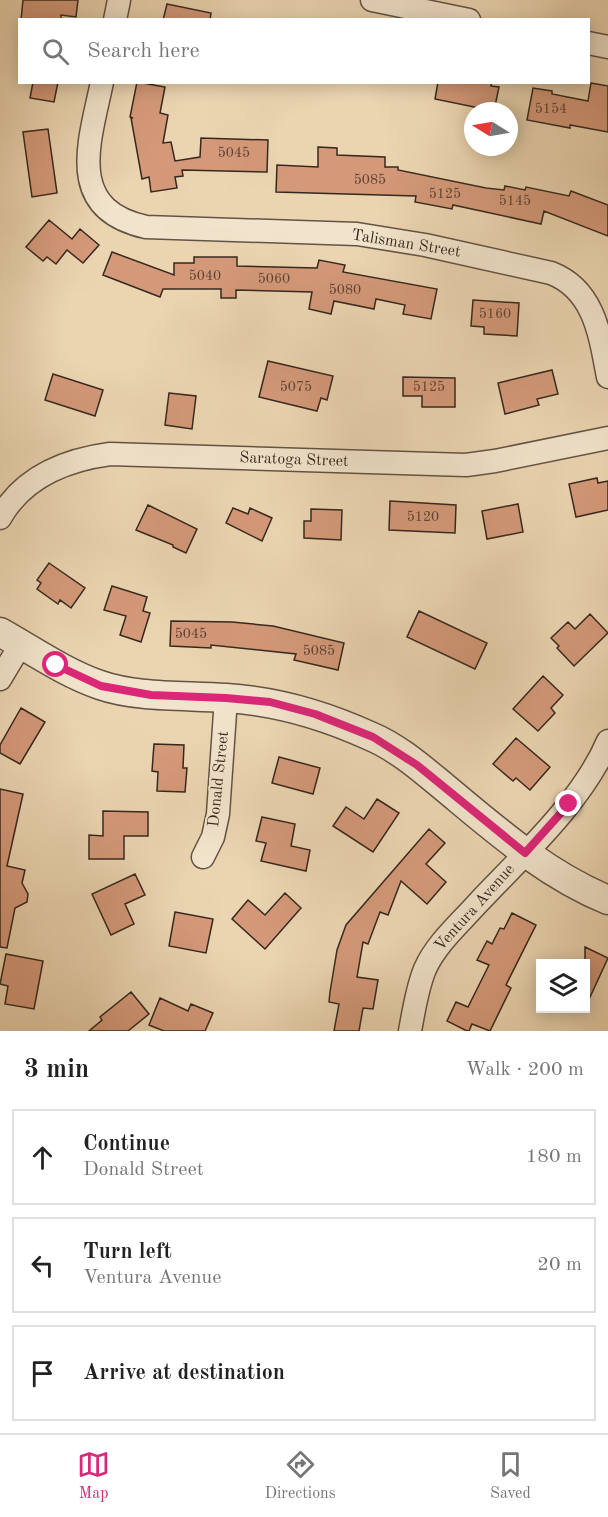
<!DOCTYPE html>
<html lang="en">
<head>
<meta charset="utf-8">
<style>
  :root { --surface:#fff; --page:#f6f6f6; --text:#222; --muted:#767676; --line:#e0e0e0; --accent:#db2777 }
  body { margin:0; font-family:"Old Standard TT",serif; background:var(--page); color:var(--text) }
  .controls { position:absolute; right:18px; bottom:18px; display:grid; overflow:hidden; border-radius:0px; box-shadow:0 3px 15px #0003 }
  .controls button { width:54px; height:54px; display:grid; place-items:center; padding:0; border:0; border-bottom:2px solid var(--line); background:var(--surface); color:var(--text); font:30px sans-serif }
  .compass { position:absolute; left:464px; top:102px; width:54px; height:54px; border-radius:50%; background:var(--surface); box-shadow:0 3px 15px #0003; rotate:281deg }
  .stop { position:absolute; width:18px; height:18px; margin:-14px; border:4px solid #db2777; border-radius:50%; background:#fff }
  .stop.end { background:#db2777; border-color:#fff; box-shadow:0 2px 6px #0008 }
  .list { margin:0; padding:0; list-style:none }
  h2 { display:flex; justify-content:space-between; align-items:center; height:78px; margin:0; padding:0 24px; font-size:26px }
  h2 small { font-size:20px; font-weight:400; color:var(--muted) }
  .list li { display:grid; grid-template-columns:39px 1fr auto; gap:18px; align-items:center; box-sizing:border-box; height:96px; margin:0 12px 12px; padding:0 12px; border:2px solid var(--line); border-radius:0px }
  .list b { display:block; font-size:22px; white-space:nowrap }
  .list p { margin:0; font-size:20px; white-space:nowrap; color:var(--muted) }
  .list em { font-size:20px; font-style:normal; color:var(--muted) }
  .icon { flex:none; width:33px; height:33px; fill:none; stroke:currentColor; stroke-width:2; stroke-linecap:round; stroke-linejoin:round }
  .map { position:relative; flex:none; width:608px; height:1031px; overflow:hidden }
  .search { position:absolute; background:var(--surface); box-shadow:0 3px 15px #0003; left:18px; right:18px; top:18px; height:66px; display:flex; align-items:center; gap:15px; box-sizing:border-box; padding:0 21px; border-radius:0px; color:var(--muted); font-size:22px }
  .sheet { height:402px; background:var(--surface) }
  nav { display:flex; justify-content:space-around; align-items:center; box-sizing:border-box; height:84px; border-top:2px solid var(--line); background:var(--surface); font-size:16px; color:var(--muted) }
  nav a { display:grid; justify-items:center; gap:3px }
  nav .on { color:var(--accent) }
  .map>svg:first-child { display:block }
  .building { fill:#d49979; stroke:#36281f; stroke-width:1.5 }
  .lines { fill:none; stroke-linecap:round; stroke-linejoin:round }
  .minor-casing { stroke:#635344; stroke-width:25 }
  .tertiary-casing { stroke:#635344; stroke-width:31 }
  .minor { stroke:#f2e4cc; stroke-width:22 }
  .tertiary { stroke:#f2e4cc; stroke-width:28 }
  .route { stroke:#db2777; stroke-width:8 }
  .labels { text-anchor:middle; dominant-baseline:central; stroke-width:4.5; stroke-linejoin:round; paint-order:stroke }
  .number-label { font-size:14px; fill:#5e4436 }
  .street-label { font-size:16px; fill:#36281f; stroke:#f2e4cc }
</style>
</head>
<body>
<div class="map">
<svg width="608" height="1031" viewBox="0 0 608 1031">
  <rect width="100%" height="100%" fill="#ebd5b1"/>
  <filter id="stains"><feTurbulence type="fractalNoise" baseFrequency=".00333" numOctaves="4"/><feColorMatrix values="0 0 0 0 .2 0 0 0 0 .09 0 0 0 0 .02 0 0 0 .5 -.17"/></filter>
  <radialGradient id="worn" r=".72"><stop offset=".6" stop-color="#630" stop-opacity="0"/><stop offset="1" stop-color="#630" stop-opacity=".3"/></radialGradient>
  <path class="building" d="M 23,0 L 78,0 L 76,17 L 61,15 L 61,20 L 21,20 Z
    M 167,4 L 211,13 L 210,20 L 163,20 Z
    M 33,82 L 58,82 L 54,102 L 30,98 Z
    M 137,82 L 165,87 L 160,113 L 168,115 L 163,143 L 171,142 L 175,161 L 200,157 L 201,138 L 268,140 L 267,172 L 182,170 L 183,176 L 175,177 L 177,188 L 151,192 L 149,177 L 142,179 L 131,118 L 133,118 L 130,117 Z
    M 438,82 L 492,82 L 491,86 L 499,87 L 494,111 L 435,99 Z
    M 591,83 L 608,86 L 608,132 L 570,125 L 570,128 L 527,120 L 533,88 L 552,91 L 552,94 L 588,101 Z
    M 48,129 L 57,193 L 32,197 L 23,132 Z
    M 318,147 L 337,148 L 337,155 L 385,157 L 385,167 L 398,167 L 398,170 L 486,188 L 504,190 L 505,186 L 525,190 L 526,187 L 569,196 L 571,191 L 608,205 L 608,236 L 544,211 L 541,224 L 453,205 L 452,209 L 415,202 L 416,196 L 276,192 L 277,165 L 318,167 Z
    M 49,220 L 72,239 L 80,229 L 99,245 L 83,263 L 67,250 L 56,264 L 47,257 L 43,261 L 26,247 Z
    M 112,252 L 174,275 L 174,263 L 194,263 L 194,257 L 237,257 L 237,266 L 317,268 L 319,260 L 345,265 L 343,272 L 437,289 L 431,319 L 403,314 L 405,305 L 376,299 L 374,309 L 334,301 L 331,314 L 309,309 L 312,292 L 236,290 L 236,298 L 221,298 L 221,289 L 163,289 L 160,297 L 103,275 Z
    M 473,300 L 519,303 L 517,336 L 484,334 L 484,327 L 471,326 Z
    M 268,361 L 333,376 L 327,400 L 321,398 L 317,411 L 259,397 Z
    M 552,370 L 558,394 L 537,399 L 539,405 L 505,414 L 498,383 Z
    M 53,374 L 103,390 L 95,416 L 45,400 Z
    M 403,377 L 455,378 L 455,407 L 422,407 L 422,396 L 403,396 Z
    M 169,393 L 196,396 L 192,429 L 165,425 Z
    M 597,478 L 598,483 L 608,481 L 608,510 L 576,517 L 569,484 Z
    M 390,501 L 456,505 L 455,533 L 389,530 Z
    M 518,504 L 523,532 L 487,539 L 482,511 Z
    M 148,505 L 197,529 L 186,553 L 173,547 L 173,545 L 136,530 Z
    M 233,508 L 248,514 L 250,508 L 272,518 L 262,541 L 226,523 Z
    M 311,509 L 342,510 L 341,540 L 304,538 L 304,521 L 311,521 Z
    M 49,563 L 85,588 L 71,608 L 60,600 L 58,604 L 37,589 L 41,583 L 37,580 Z
    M 112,586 L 147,597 L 143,611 L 150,613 L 141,642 L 120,635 L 126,616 L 104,610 Z
    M 419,611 L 487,643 L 475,669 L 407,637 Z
    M 590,614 L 608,633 L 574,666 L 557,648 L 559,646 L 551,638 L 568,622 L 575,629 Z
    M 171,621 L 232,622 L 273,626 L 344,643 L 338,670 L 294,660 L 296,654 L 211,645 L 211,648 L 170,646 Z
    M 543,676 L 563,695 L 551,708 L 555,713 L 538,731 L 513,709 Z
    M 21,708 L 45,722 L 20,764 L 0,753 L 0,745 Z
    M 516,738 L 550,767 L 530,790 L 516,778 L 513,781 L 493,764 Z
    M 154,744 L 184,745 L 183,768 L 187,768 L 185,792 L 157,791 L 158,772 L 152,771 Z
    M 279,757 L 320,768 L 313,794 L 272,783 Z
    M 0,789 L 23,794 L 7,866 L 25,870 L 22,883 L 28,894 L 27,902 L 15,908 L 7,948 L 0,947 Z
    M 377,799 L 399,813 L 373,852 L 333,826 L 346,807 L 364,819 Z
    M 103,811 L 148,812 L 148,836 L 124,836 L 124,859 L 89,859 L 89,835 L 103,836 Z
    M 262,817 L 295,824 L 291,846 L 310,850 L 306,871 L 261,861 L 266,843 L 256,841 Z
    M 429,829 L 445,843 L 426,864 L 446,882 L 427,904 L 401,881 L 388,915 L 380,912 L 368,944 L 363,942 L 357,977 L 378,980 L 373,1009 L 363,1008 L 359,1031 L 334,1031 L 339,1004 L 329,1002 L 330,992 L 337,950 L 346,925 Z
    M 135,874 L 145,895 L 125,904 L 134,924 L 111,935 L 92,894 Z
    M 285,893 L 301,908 L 265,949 L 232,919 L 248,900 L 265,915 Z
    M 175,912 L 213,919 L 206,953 L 169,946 Z
    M 512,913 L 536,925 L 506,985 L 511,988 L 490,1031 L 472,1024 L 469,1031 L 467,1031 L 447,1021 L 456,1002 L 468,1007 L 489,965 L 477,960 L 487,941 L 492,944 L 500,928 L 504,929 Z
    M 585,947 L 608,958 L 585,1008 Z
    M 6,954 L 43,961 L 34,1009 L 5,1004 L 8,986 L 0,984 Z
    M 131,992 L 149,1014 L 128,1031 L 89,1031 L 102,1020 L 100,1017 Z
    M 160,998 L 188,1011 L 191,1004 L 213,1013 L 205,1031 L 164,1031 L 149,1025 Z"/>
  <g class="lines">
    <defs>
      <path id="minor" d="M 372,0 L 469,20
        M 115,20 L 119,0
        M 588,43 L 608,47
        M 102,82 C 90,141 64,209 146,227 L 357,234 L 425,245 L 551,273 C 595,290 600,336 608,377
        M 0,518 C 23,477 65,460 110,454 L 466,465 L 495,461 L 608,438
        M 0,679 L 21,644
        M 203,857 L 213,837 L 218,814 L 226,698
        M 410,1031 C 414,1010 417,988 425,969 C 436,944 459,924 477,904 C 522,856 582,802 608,741"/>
      <path id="tertiary" d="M 0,632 C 32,650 65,673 100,685 C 137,698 187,695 226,698 C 277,701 324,715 370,736 C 397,747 422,769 444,787 C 496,830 545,874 608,900"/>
    </defs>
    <use href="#minor" class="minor-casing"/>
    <use href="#tertiary" class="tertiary-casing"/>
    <use href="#minor" class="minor"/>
    <use href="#tertiary" class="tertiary"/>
  </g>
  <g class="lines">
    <path class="route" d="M 56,665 L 101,686 L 151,695 L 226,698 L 270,702 L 315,714 L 373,737 L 417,765 L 525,853 L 569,804"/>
  </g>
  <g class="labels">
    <g class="number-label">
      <text x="551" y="109">5154</text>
      <text x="234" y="153">5045</text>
      <text x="370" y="180">5085</text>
      <text x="445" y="194">5125</text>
      <text x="515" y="201">5145</text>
      <text x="205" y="276">5040</text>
      <text x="274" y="279">5060</text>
      <text x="345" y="290">5080</text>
      <text x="495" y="314">5160</text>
      <text x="296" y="387">5075</text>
      <text x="429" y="387">5125</text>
      <text x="423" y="517">5120</text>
      <text x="191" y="634">5045</text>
      <text x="319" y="651">5085</text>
    </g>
    <g class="street-label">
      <text transform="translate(406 244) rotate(9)">Talisman Street</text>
      <text transform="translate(294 460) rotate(2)">Saratoga Street</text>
      <text transform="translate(219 779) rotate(-84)">Donald Street</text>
      <text transform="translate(475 908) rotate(-48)">Ventura Avenue</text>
    </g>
  </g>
  <rect width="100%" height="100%" filter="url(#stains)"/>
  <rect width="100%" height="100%" fill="url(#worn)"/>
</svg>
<div class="controls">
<button><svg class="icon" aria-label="layers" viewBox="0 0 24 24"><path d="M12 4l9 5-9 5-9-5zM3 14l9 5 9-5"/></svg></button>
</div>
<svg class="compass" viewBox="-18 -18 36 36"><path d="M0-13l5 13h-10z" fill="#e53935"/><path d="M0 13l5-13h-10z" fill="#767676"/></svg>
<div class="stop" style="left:56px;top:665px"></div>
<div class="stop end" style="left:569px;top:804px"></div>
<div class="search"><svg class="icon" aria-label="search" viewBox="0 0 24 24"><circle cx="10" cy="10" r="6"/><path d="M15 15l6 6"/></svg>Search here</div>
</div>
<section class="sheet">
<h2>3 min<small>Walk · 200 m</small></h2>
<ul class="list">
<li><svg class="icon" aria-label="ahead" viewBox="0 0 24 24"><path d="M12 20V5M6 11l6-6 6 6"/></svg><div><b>Continue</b><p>Donald Street</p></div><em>180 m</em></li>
<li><svg class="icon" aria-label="left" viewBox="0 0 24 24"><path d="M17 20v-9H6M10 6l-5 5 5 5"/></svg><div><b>Turn left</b><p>Ventura Avenue</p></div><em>20 m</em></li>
<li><svg class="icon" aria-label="arrive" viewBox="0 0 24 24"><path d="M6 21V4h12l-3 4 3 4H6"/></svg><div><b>Arrive at destination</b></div></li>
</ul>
</section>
<nav>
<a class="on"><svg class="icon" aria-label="map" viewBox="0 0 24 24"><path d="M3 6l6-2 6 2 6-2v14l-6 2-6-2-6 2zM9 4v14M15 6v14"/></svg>Map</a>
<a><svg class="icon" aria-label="directions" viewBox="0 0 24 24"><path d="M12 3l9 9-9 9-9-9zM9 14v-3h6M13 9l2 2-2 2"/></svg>Directions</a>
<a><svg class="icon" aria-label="saved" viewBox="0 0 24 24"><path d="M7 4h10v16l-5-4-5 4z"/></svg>Saved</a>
</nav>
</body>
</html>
